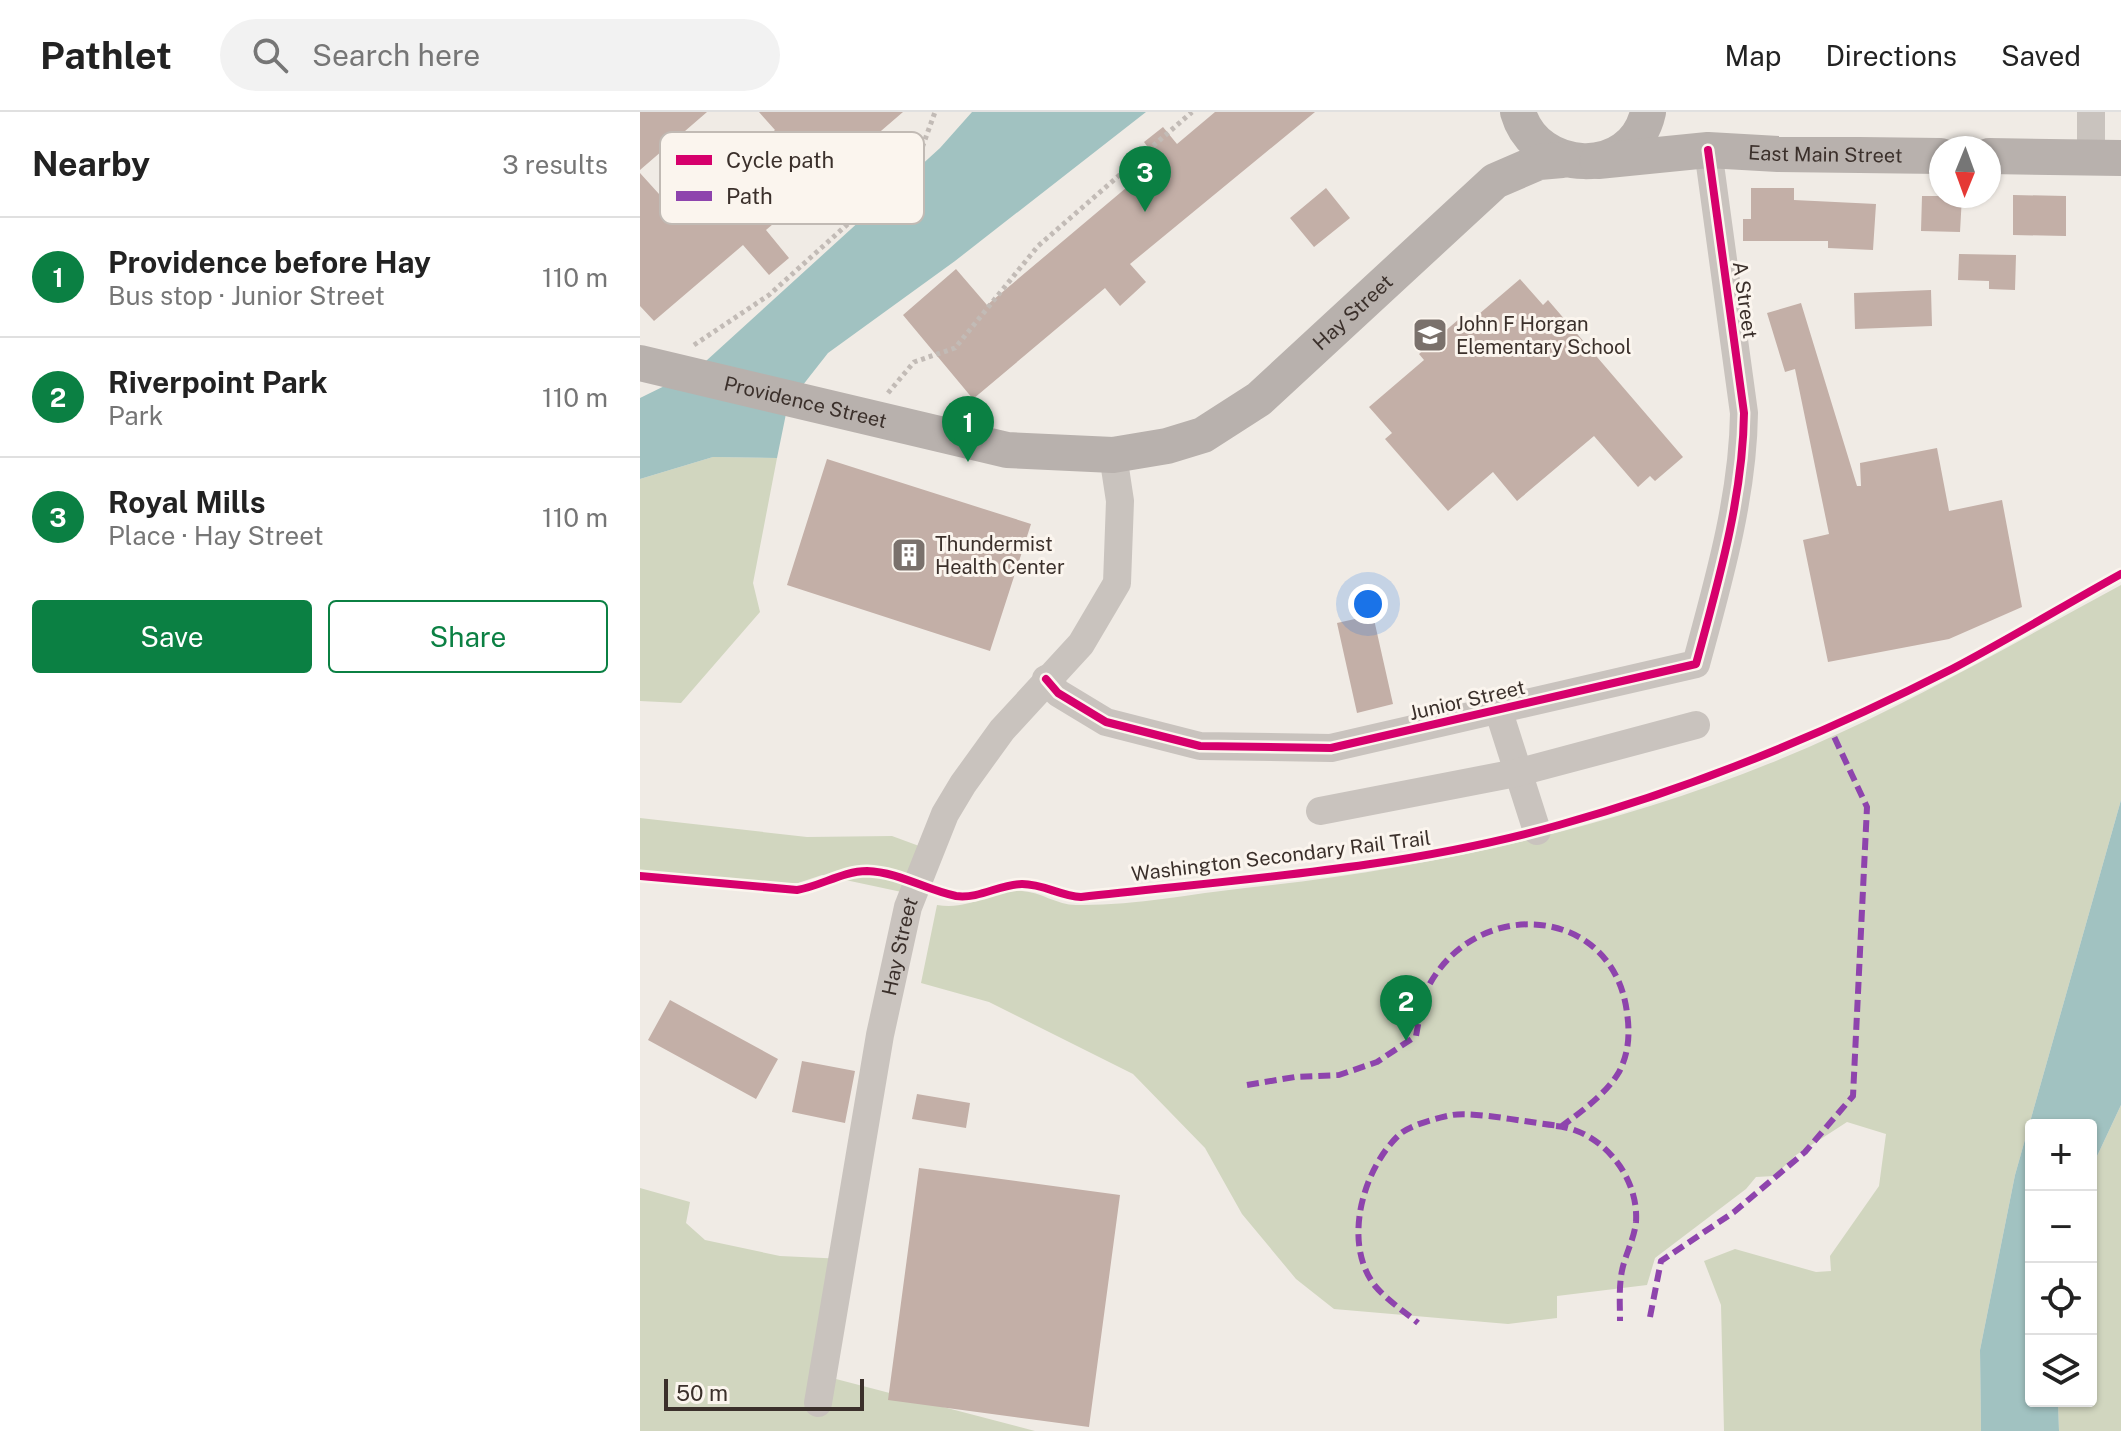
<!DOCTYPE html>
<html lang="en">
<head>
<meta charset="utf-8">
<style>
  :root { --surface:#fff; --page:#f2f2f2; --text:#222; --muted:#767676; --line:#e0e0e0; --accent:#0b8043 }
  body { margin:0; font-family:"Public Sans",sans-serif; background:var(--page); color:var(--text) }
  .controls { position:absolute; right:24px; bottom:24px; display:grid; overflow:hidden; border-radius:8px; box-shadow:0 2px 6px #0004 }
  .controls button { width:72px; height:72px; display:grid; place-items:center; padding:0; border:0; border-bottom:2px solid var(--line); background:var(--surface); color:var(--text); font:40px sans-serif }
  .compass { position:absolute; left:1289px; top:24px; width:72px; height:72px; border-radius:50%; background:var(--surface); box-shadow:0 2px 6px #0004; rotate:181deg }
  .scale { position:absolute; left:24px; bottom:20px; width:200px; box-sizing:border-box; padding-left:8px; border:4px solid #3b302b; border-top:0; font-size:22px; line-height:28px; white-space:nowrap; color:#3b302b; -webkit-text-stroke:6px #fbf5ee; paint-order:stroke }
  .you { position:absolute; left:728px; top:492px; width:28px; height:28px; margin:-20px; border:6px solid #fff; border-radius:50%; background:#1a73e8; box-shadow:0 0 0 12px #1a73e833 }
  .badge { display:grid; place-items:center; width:52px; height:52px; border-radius:50%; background:var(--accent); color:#fff; font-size:26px; font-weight:700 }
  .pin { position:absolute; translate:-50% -66px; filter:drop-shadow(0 2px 4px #0008) }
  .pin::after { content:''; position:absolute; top:42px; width:28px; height:24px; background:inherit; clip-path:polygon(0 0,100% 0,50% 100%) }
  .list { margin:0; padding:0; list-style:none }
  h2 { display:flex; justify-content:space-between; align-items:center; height:104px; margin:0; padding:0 32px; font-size:34px }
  h2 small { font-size:26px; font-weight:400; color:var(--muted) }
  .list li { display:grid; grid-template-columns:52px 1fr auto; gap:24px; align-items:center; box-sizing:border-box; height:120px; padding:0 32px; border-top:2px solid var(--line) }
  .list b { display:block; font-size:30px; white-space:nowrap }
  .list p { margin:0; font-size:26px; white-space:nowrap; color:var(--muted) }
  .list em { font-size:26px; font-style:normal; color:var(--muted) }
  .actions { display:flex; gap:16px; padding:24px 32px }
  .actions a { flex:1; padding:18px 0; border:2px solid var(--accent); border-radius:8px; text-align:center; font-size:28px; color:var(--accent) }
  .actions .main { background:var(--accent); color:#fff }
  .icon { flex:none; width:44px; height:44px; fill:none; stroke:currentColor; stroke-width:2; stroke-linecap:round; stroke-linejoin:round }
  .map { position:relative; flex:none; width:1481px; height:1319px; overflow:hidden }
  header { display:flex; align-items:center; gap:48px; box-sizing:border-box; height:112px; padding:0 40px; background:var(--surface); border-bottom:2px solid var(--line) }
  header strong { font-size:38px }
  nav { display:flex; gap:44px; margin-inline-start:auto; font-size:28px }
  .search { width:560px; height:72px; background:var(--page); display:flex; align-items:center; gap:20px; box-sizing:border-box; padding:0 28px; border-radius:44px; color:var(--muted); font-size:30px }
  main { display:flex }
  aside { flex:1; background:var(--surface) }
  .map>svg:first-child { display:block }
  .green { fill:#d1d6bf }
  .water { fill:#a1c2c1 }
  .building { fill:#c3afa7 }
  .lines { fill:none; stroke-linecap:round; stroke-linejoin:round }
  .path { stroke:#c2bbb6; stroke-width:5; stroke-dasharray:4 4; stroke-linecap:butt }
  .minor { stroke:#c9c3be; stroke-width:28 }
  .major { stroke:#b8b1ad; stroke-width:36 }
  .quiet { stroke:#8e44ad; stroke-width:6; stroke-dasharray:12 6; stroke-linecap:butt }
  .cycleway-casing { stroke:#fbf5ee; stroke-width:13 }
  .cycleway { stroke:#d6006c; stroke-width:8 }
  .labels { text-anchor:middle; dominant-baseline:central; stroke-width:6; stroke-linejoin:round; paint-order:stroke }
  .street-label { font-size:20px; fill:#3b302b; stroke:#fbf5ee }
  .poi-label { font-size:20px; fill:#3b302b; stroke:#fbf5ee; text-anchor:start }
  .key { fill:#fbf5ee; stroke:#c1bab4; stroke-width:2 }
  .key-label { font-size:22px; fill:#3b302b }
</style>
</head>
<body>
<header>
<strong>Pathlet</strong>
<div class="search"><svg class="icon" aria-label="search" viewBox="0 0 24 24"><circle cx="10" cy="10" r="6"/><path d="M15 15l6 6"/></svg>Search here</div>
<nav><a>Map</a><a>Directions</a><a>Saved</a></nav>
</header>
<main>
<aside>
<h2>Nearby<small>3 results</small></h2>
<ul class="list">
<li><span class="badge">1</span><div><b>Providence before Hay</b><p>Bus stop · Junior Street</p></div><em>110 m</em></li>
<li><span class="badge">2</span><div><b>Riverpoint Park</b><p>Park</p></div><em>110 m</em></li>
<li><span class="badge">3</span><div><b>Royal Mills</b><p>Place · Hay Street</p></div><em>110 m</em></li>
</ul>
<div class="actions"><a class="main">Save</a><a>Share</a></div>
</aside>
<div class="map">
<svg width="1481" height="1319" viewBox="0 0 1481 1319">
  <rect width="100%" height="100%" fill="#f0ebe5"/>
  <path class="green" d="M 73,345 L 137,346 L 113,471 L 120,500 L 41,591 L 0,589 L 0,367 Z
    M 1481,473 L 1481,688 L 1375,1063 L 1340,1238 L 1341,1319 L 1084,1319 L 1081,1193 L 1064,1149 L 1095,1137 L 1176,1160 L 1191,1159 L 1190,1144 L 1239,1074 L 1246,1022 L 1207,1010 L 1156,1043 L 1134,1064 L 1116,1065 L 1106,1077 L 1015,1146 L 1007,1173 L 917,1184 L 917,1206 L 868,1212 L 694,1197 L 656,1167 L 602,1102 L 565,1036 L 493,962 L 349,890 L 281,871 L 297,793 C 331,799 353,777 382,779 C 401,780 417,793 436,793 C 492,794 550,782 605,776 C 797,756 991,712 1169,635 C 1276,588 1378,529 1481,473 Z
    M 0,706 L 167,725 L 252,724 L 290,738 L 271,782 L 182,763 L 158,771 L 99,772 L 91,776 L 0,758 Z
    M 1481,993 L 1481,1319 L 1419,1319 L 1418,1289 L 1451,1289 L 1451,1057 Z
    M 0,1076 L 50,1090 L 46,1111 L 65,1128 L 140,1144 L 205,1147 L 196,1267 L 395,1319 L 0,1319 Z"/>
  <path class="water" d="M 332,0 L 506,0 L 315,149 L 188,241 L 148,292 L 137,346 L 73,345 L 0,367 L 0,286 L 55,259 L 300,36 Z
    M 1481,688 L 1481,993 L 1451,1057 L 1451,1013 L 1391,1013 L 1391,1289 L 1418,1289 L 1419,1319 L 1341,1319 L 1340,1238 L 1375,1063 Z"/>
  <path class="building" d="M 0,0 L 67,0 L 0,58 Z
    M 119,0 L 263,0 L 227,31 L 254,60 L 223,85 L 201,54 L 126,118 L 149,146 L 129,163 L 103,133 L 14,209 L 0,194 L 0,61 L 38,103 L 135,18 Z
    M 575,0 L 675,0 L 490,152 L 506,170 L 480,194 L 465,176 L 333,287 L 263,203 L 316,157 L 347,193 L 518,49 L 504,30 L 523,15 L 537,32 Z
    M 686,76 L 710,106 L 674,135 L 650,106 Z
    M 1111,76 L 1154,76 L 1154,88 L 1236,92 L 1233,138 L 1188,136 L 1188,129 L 1103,129 L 1103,107 L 1111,107 Z
    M 1373,83 L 1426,84 L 1426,124 L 1373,123 Z
    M 1282,84 L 1322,84 L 1320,120 L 1281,119 Z
    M 1319,142 L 1376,143 L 1375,178 L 1349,177 L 1349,169 L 1318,168 Z
    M 880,167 L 903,193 L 908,188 L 1043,345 L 1015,369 L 1010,364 L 998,375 L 954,324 L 877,389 L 853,360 L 808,399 L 745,327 L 752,321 L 729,295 L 784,248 L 779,242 L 819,207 L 825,214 Z
    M 1291,178 L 1292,214 L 1215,217 L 1214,181 Z
    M 1161,191 L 1217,374 L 1221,374 L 1220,351 L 1297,336 L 1309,399 L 1362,388 L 1382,495 L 1309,527 L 1188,550 L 1163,428 L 1189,422 L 1155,257 L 1145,260 L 1127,201 Z
    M 187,347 L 391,412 L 350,539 L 147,473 Z
    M 733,503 L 753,592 L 717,601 L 697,511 Z
    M 30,888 L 138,947 L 116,987 L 8,928 Z
    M 162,949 L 215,959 L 205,1011 L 152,1000 Z
    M 277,982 L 330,991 L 326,1016 L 272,1007 Z
    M 279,1056 L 480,1083 L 449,1315 L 248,1288 Z"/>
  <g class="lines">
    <path class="path" d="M 54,233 L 129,183 L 261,64 L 282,36 L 295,0
      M 248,281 L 274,250 L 315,236 L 398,134 L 552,0"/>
    <g class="minor">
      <path d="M 1451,0 L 1451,45"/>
      <path d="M 406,567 L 418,581 L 466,610 L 560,634 L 691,636 L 1056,552 C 1078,471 1103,385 1104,301 L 1068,38"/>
      <path d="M 858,597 L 897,719"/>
      <path d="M 680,699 L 876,661 L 1056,613"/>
      <path id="s1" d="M 178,1291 L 240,923 L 268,795 L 305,702 L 323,672 L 362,618 L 441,532 L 477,471 L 480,389 L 473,343"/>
    </g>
    <g class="major">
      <path d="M 878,0 C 896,63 993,68 1008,0"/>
      <path d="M 1349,44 L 1481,46"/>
      <path id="s2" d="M 958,49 L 1068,38 L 1138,42 L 1301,44"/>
      <path id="s3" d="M 0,251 L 367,338 L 473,343 L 527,334 L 563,323 L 619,287 L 855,69 L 899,50 L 922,48"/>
    </g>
    <path class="quiet" d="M 607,973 L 655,965 L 699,963 L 737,950 L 776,924 C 779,909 781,890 787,877 C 835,782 974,793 987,901 C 990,921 989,941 979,960 C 966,982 942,999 922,1014 C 895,1012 835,999 812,1003 C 797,1006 770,1013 760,1022 C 723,1056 701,1132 736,1175 C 747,1188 765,1200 778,1211
      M 916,1014 C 961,1018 999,1064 996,1110 C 994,1129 983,1146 981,1165 C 979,1179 980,1194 980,1209
      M 1010,1205 L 1021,1149 L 1094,1100 L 1165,1040 L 1213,984 L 1227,695 L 1190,616"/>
    <defs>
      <path id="cycleway" d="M 406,567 L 418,581 L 466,610 L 560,634 L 691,636 L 1056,552 C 1078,471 1103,385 1104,301 L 1068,38
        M 0,764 L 157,778 C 181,774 203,759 227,759 C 259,760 286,778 316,784 C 340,787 360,772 382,772 C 404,772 420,784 441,785 C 600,767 764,757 919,713 C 1056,675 1186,621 1312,557 C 1369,527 1425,493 1481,462"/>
    </defs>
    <use href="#cycleway" class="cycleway-casing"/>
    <use href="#cycleway" class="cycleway"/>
  </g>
  <defs>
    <symbol id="school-square" viewBox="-11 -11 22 22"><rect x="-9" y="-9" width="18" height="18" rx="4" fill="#7a716c" stroke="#fbf5ee"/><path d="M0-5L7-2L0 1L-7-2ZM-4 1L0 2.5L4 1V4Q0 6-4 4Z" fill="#fff"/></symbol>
    <symbol id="building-square" viewBox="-11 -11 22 22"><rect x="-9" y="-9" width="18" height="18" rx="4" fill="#7a716c" stroke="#fbf5ee"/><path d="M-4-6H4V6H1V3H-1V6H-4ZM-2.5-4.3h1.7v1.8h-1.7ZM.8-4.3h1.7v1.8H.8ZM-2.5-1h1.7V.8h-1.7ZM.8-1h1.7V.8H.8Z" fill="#fff"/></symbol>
  </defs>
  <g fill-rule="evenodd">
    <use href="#school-square" x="770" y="203" width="40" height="40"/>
    <use href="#building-square" x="249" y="423" width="40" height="40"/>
  </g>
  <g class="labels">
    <g class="street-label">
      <text stroke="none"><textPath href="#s2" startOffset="228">East Main Street</textPath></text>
      <text transform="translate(1105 188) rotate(82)">A Street</text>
      <text stroke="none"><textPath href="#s3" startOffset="770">Hay Street</textPath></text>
      <text stroke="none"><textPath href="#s3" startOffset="170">Providence Street</textPath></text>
      <text transform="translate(827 588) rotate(-13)">Junior Street</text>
      <text transform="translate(641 744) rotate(-7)">Washington Secondary Rail Trail</text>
      <text stroke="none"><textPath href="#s1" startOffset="464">Hay Street</textPath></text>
    </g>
    <g class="poi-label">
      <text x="816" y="212">John F Horgan<tspan x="816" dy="23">Elementary School</tspan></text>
      <text x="295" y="432">Thundermist<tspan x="295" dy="23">Health Center</tspan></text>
    </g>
  </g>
  <rect x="20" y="20" width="264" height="92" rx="12" class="key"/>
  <rect x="36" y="43" width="36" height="10" fill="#d6006c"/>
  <rect x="36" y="79" width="36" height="10" fill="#8e44ad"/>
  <g class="key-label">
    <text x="86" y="56">Cycle path</text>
    <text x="86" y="92">Path</text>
  </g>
</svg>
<div class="controls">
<button>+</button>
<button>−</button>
<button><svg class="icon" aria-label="locate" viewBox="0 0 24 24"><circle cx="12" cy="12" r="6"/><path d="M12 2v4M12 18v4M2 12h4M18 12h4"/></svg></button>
<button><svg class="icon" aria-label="layers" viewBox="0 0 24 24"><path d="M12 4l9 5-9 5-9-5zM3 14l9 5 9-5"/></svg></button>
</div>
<svg class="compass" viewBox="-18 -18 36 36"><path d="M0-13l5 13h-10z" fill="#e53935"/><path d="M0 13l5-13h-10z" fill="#767676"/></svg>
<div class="scale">50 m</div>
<div class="you"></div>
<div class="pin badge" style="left:328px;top:350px">1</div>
<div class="pin badge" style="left:766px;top:929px">2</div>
<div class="pin badge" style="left:505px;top:100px">3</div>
</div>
</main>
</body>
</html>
